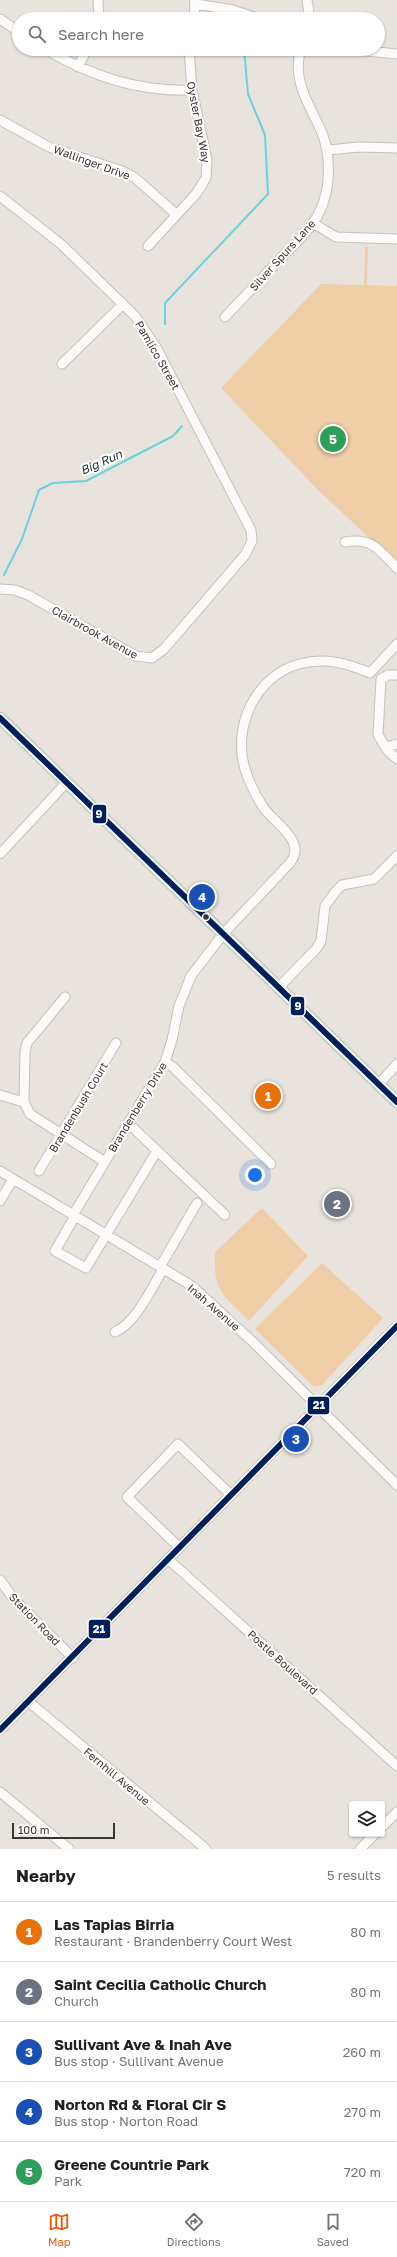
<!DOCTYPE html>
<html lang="en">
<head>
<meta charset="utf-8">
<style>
  :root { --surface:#fff; --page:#f6f6f6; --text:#202124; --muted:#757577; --line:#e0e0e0; --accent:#ea580c }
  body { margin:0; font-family:"Golos Text",sans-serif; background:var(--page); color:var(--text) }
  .controls { position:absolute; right:12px; bottom:12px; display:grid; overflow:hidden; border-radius:4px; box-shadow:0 1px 3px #0004 }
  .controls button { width:36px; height:36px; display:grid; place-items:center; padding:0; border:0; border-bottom:1px solid var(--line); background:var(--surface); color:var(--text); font:20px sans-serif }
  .scale { position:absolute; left:12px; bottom:10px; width:103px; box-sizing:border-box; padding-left:4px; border:2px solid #393530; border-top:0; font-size:11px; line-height:14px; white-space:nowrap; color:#393530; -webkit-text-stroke:3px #fff; paint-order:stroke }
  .you { position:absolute; left:255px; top:1175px; width:14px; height:14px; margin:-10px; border:3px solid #fff; border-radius:50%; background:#1a73e8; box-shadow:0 0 0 6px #1a73e833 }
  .badge { display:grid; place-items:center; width:26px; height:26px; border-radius:50%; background:var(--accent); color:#fff; font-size:13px; font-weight:700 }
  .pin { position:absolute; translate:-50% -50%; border:2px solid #fff; box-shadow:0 1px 4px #0006 }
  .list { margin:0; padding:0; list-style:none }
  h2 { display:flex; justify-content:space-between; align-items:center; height:52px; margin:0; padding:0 16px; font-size:17px }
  h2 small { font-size:13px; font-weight:400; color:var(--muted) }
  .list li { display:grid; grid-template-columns:26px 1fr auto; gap:12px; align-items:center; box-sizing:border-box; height:60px; padding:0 16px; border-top:1px solid var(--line) }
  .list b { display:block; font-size:15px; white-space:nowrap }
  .list p { margin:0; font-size:13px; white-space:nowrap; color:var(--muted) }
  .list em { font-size:13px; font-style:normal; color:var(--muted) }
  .icon { flex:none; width:22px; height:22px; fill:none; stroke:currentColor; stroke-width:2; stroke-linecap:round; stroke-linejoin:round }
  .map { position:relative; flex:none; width:397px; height:1849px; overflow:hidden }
  .search { position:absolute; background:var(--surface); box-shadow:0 1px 3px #0004; left:12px; right:12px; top:12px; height:44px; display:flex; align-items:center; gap:10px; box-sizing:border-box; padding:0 14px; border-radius:22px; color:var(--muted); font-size:15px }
  .sheet { height:352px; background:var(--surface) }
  nav { display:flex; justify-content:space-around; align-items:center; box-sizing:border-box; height:56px; border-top:1px solid var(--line); background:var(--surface); font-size:11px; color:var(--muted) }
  nav a { display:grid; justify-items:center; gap:2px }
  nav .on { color:var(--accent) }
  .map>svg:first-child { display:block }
  .green { fill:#efcea8 }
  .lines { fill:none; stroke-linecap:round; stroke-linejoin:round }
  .stream { stroke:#6cd3da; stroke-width:2 }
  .minor-casing { stroke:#c5c0bb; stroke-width:11 }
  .major-casing { stroke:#c4c1be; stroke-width:13 }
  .minor { stroke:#fcfbfa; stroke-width:9 }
  .major { stroke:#d9e9ea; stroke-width:11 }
  .bus-1-casing { stroke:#fff; stroke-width:9 }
  .bus-2-casing { stroke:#fff; stroke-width:9 }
  .bus-1 { stroke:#00205b; stroke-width:6 }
  .bus-2 { stroke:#00205b; stroke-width:6 }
  .bus-dot { fill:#393530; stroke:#fff; stroke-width:1.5 }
  .labels { text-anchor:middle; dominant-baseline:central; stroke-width:4; stroke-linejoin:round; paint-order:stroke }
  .street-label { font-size:11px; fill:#393530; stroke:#fff }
  .water-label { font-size:12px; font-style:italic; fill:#183032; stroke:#fff }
  .line-badge { stroke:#fff; stroke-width:1.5 }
  .badge-label { font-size:11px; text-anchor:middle; font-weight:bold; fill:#fff }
</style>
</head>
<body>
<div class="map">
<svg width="397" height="1849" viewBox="0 0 397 1849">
  <rect width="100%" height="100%" fill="#e9e3dd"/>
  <path class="green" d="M 365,247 L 368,247 L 367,285 L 397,286 L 397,564 L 318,490 L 221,388 L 321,284 L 364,285 Z
    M 262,1208 L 308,1256 L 249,1321 C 223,1294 213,1292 215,1252 Z
    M 322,1263 L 383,1318 L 322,1385 L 314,1387 L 255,1329 Z"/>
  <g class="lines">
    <path class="stream" d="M 165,324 L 165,303 L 268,194 L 265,135 L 248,94 L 244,49
      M 4,575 L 22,539 L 39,490 L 53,483 L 86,481 L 173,436 L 182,426"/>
    <defs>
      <path id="minor" d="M 98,0 L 99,19
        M 307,0 L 310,19
        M 196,4 L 233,10 L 260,19
        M 0,19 L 19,32
        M 194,19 L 195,0
        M 45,49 C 91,76 138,92 192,90
        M 347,49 L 397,54
        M 78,67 L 87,49
        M 0,120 L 49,147 L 122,171 L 134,177 L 176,214
        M 328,150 L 359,147 L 397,148
        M 0,196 L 62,245 L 135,316 L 156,347 L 251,530 L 252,541 L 245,555 L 164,649 L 152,658 L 136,656 L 28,595 L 15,590 L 0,589
        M 313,223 L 336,237 L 397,239
        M 148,246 L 196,194 L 206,178 L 207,160 L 192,90 L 189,49
        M 225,317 C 244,297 263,277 282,257 C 295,244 309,231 318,215 C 332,189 332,150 318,124 C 306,100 292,76 301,49
        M 62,364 L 123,304
        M 345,542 C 372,537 379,550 397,568
        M 397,675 L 388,675 L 381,679 L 378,735 L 388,751 L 397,759
        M 386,747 L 397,744
        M 0,854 L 67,782
        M 279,987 L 316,949 L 321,941 L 325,906 L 336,891 L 342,885 L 374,879 L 397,856
        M 65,997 L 27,1043 L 25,1052 L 24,1102 L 30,1114 L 105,1162
        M 165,1062 L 173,1067 L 271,1164
        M 379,1084 L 397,1064
        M 0,1095 L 24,1102
        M 128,1123 L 225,1215
        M 0,1171 L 192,1286 L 252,1341 L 397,1485
        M 39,1171 L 116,1043
        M 0,1201 L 13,1179
        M 73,1215 L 165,1062 L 172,1040 L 179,1006 L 191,976 L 224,933 L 289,864 C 295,857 297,850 293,842 C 287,828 272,820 263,807 C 256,796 249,782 245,769 C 232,726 256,676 299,664 C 325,657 346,663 370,673 L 397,644
        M 75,1216 L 55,1251 L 86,1268 L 157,1151
        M 160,1267 L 197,1203
        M 115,1332 C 135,1324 152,1288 163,1269
        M 179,1547 L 127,1497 L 178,1444 L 231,1495
        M 168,1559 L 397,1766
        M 0,1580 L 13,1598 L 73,1658
        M 29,1702 L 206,1849
        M 0,1730 L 397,1326
        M 0,1792 L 69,1849
        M 382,1827 L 397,1812
        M 360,1849 L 375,1834"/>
      <path id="major" d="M 0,718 L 397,1102"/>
    </defs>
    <use href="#minor" class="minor-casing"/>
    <use href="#major" class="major-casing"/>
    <use href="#minor" class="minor"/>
    <use href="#major" class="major"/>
    <defs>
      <path id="bus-1" d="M 0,1730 L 397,1326"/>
      <path id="bus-2" d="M 0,718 L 397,1102"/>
    </defs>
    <use href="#bus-1" class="bus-1-casing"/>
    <use href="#bus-2" class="bus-2-casing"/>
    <use href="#bus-1" class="bus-1"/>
    <use href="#bus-2" class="bus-2"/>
  </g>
  <circle class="bus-dot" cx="206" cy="917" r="3.5"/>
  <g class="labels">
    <g class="street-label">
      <text transform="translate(199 122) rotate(79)">Oyster Bay Way</text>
      <text transform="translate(92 162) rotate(20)">Wallinger Drive</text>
      <text transform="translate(282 255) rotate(-48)">Silver Spurs Lane</text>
      <text transform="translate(158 355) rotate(60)">Pamlico Street</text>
      <text transform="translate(95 632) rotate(29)">Clairbrook Avenue</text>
      <text transform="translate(78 1107) rotate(-59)">Brandenbush Court</text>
      <text transform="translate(137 1107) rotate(-59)">Brandenberry Drive</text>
      <text transform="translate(214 1307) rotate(41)">Inah Avenue</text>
      <text transform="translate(35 1619) rotate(46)">Station Road</text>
      <text transform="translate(283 1662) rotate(42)">Postle Boulevard</text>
      <text transform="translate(117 1776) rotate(40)">Fernhill Avenue</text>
    </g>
    <g class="water-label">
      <text transform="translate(101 462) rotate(-24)">Big Run</text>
    </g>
  </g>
  <g class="line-badge">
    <rect x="92" y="804" width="15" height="20" rx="4" fill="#00205b"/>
    <rect x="290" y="996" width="15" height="20" rx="4" fill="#00205b"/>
    <rect x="307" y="1396" width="23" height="19" rx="4" fill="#00205b"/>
    <rect x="88" y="1619" width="23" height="20" rx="4" fill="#00205b"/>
  </g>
  <g class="badge-label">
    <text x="99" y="818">9</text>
    <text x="298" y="1010">9</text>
    <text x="319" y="1409">21</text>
    <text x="99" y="1633">21</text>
  </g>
</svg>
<div class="controls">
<button><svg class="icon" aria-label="layers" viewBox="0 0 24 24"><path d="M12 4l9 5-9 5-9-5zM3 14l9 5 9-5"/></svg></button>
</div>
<div class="scale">100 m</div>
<div class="you"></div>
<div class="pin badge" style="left:268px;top:1096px;background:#e8710a">1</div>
<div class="pin badge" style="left:337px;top:1204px;background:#6b7280">2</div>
<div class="pin badge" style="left:296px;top:1439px;background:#1a4fb4">3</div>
<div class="pin badge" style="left:202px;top:897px;background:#1a4fb4">4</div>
<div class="pin badge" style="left:333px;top:439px;background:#2e9e5b">5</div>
<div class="search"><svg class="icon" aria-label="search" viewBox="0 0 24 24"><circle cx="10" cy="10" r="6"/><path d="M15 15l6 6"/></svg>Search here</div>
</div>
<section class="sheet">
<h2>Nearby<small>5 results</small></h2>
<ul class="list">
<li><span class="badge" style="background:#e8710a">1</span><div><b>Las Tapias Birria</b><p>Restaurant · Brandenberry Court West</p></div><em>80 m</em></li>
<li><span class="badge" style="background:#6b7280">2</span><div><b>Saint Cecilia Catholic Church</b><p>Church</p></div><em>80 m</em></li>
<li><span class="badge" style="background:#1a4fb4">3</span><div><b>Sullivant Ave &amp; Inah Ave</b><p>Bus stop · Sullivant Avenue</p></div><em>260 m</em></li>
<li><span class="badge" style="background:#1a4fb4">4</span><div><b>Norton Rd &amp; Floral Cir S</b><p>Bus stop · Norton Road</p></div><em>270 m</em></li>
<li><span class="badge" style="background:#2e9e5b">5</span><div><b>Greene Countrie Park</b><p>Park</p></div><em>720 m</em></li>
</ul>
</section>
<nav>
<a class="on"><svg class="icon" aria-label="map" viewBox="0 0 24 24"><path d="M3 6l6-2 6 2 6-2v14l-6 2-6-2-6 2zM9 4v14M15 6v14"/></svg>Map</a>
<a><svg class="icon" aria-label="directions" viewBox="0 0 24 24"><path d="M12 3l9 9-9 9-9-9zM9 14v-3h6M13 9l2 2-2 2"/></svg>Directions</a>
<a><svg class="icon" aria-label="saved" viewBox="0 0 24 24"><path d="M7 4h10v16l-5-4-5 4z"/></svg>Saved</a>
</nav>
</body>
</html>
